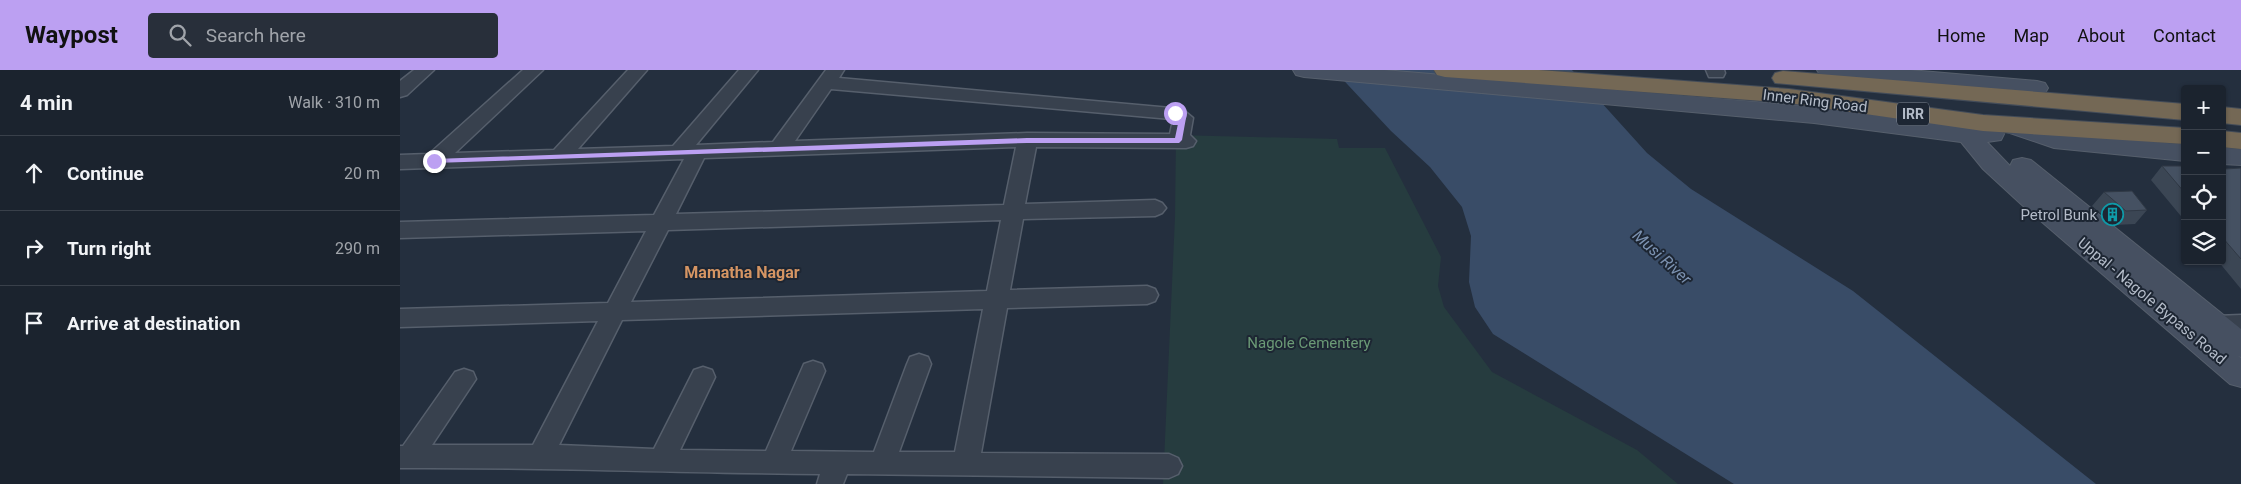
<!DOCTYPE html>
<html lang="en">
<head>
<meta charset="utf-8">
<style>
  :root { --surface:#1b232e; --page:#282f3a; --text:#f1f3f6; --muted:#a0a4aa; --line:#39404a; --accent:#bca0f2 }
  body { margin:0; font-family:Roboto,sans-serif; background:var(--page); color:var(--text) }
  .controls { position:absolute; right:15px; top:15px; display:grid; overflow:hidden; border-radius:5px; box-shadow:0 1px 4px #0004 }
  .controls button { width:45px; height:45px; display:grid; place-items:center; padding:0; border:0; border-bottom:1px solid var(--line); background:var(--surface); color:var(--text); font:25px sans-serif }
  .stop { position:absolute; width:15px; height:15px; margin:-11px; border:4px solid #bca0f2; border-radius:50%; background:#fff }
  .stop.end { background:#bca0f2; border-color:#fff; box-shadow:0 1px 5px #0008 }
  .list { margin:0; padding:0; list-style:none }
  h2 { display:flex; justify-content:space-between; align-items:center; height:65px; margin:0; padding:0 20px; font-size:21px }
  h2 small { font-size:16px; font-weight:400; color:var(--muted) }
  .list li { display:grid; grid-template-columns:32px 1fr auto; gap:15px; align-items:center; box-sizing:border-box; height:75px; padding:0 20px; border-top:1px solid var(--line) }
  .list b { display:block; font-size:19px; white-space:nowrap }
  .list em { font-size:16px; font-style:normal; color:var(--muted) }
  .icon { flex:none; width:28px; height:28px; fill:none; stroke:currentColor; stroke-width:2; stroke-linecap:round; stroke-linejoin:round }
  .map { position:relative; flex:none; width:1841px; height:414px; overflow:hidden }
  header { display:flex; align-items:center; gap:30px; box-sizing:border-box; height:70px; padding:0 25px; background:var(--accent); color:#111 }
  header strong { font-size:24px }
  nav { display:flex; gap:28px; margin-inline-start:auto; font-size:18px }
  .search { width:350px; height:45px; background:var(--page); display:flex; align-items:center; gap:12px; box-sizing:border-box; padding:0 18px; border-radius:5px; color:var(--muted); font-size:19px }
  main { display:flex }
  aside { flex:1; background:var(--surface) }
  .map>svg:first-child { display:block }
  .green { fill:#263c3f }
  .water { fill:#394c67 }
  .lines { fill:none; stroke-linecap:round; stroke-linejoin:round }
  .street-casing { stroke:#565f6c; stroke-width:3 }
  .secondary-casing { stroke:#565f6c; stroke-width:2 }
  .highway-casing { stroke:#434c59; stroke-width:2 }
  .street { fill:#38414e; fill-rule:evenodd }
  .secondary { fill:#465061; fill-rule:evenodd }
  .highway { fill:#746855; fill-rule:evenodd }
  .wall { fill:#3b4654 }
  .building { fill:#455162; stroke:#303945 }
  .route { fill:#bca0f2 }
  .labels { text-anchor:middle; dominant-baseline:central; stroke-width:4; stroke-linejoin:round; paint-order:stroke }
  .shield { fill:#1d2633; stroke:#878f9c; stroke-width:1 }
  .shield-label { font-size:14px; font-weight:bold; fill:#b4bcc9 }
  .street-label { font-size:15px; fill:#b4bcc9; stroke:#1d2633 }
  .poi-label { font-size:15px; fill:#b4bcc9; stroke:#1d2633; text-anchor:end }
  .park-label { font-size:15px; fill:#6b9a76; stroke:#1d2633 }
  .water-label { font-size:16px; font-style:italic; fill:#7c92b1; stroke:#1d2633 }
  .neighbourhood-label { font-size:16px; font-weight:bold; fill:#d59563; stroke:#1d2633 }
</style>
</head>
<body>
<header>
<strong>Waypost</strong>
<div class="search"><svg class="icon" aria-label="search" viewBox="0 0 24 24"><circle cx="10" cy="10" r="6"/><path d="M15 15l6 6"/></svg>Search here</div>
<nav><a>Home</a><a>Map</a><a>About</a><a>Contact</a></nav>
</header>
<main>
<aside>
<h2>4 min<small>Walk · 310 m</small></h2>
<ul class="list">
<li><svg class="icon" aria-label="ahead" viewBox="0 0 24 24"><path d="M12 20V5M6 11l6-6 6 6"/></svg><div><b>Continue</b></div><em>20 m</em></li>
<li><svg class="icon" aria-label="right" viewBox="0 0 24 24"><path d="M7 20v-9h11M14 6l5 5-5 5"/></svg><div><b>Turn right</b></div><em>290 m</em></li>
<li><svg class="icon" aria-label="arrive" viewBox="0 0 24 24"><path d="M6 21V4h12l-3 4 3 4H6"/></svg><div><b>Arrive at destination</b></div></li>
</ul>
</aside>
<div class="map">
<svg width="1841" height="414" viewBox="0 0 1841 414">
  <rect width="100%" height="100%" fill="#242f3e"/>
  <path class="green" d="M 776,65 L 937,69 L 939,78 L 985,78 L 1041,187 L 1038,216 L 1044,237 L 1092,302 L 1237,380 L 1278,414 L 763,414 L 775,147 Z"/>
  <path class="water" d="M 934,0 L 1172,0 L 1247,83 L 1291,119 L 1453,221 L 1696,414 L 1334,414 L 1093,264 L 1075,237 L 1069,212 L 1071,166 L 1062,137 L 1030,97 L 991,61 Z"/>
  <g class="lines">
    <defs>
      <path id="street" d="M 14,0 L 34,0 L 7,25 L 0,27 L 0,11 Z
        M 123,0 L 143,0 L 55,83 L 154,80 L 228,0 L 247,0 L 178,79 L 273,76 L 339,0 L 358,0 L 296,75 L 373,72 L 426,0 L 444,0 L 439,8 L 782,39 L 793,48 L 790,65 L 796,71 L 793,76 L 786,78 L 636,77 L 625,134 L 755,130 L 762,133 L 766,138 L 762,143 L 755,146 L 623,149 L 610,220 L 747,216 L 755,219 L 758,225 L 755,231 L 747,234 L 607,238 L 581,383 L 769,384 L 778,388 L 782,396 L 778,404 L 769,408 L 447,404 L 443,414 L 417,414 L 420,404 C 280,403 140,397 0,398 L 0,376 L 3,376 L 55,302 L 64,299 L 73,302 L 76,309 L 32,375 L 133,375 L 198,251 L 0,257 L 0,239 L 208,233 L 246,161 L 0,168 L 0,152 L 254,145 L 284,89 L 0,99 L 0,85 L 29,84 ZM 431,19 L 771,49 L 773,50 L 770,64 L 627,63 L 395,71 ZM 616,77 L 604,135 L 276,144 L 304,88 ZM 601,150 L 587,221 L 231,232 L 268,160 ZM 583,239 L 555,382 L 499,382 L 531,294 L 528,287 L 519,284 L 510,287 L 507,294 L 474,382 L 391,381 L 425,301 L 422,294 L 413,291 L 404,294 L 366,381 L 280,380 L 315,307 L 312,300 L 303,297 L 294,300 L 254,379 L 159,375 L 222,250 Z
        M 1306,0 L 1324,0 L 1325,3 L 1323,7 L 1309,7 Z
        M 1841,245 L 1841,263 L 1816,264 L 1808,262 L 1804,255 L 1808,248 L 1816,246 Z"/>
      <path id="secondary" d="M 893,0 L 984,0 L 1414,37 L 1549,55 L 1552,47 C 1564,44 1568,47 1575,57 L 1592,56 L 1601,58 L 1604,64 L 1601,70 L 1587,72 L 1610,96 L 1613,90 L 1622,88 L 1631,90 L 1841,259 L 1841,287 L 1838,286 L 1841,288 L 1841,317 L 1830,314 L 1621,134 L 1583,99 L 1561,72 L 1414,53 L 904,7 L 896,5 Z
        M 1417,0 L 1510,0 L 1637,11 L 1645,13 L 1648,18 L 1645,23 L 1637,25 L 1428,7 L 1420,5 Z
        M 1612,47 L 1657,62 L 1785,75 L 1785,91 L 1654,78 L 1604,61 L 1600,55 L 1604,49 Z
        M 1822,78 L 1841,79 L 1841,95 L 1822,94 Z"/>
      <path id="highway" d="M 1034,0 L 1139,0 L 1389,19 L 1583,45 L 1785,58 L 1785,74 L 1583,61 L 1389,33 L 1045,7 L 1037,5 Z
        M 1383,1 L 1785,34 L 1785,50 L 1375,13 L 1372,8 L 1375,3 Z
        M 1822,37 L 1841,39 L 1841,55 L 1822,53 Z
        M 1822,61 L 1841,63 L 1841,79 L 1822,77 Z"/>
    </defs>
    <use href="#street" class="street-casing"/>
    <use href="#secondary" class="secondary-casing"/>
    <use href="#highway" class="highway-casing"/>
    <use href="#street" class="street"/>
    <use href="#secondary" class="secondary"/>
    <use href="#highway" class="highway"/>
  </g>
  <path class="wall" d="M 1822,95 L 1825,99 L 1841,98 L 1841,219 L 1818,191 L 1822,191 Z
    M 1762,96 L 1785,96 L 1785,151 L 1751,110 Z
    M 1704,122 L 1747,140 L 1735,154 L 1714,155 L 1692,136 Z"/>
  <path class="building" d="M 1822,95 L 1825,99 L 1841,98 L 1841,189 L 1822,167 Z
    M 1762,96 L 1785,96 L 1785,123 Z
    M 1732,121 L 1747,140 L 1726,141 L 1704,122 Z"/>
  <path class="route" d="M 772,41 L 777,41 L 786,48 L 782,70 L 779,73 L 627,73 L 34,93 L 30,91 L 34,89 L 627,68 L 775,68 L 779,49 L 772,44 Z"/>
  <defs>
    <symbol id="building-ring" viewBox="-11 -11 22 22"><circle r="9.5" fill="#1d2633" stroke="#0f9aa8" stroke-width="1.5"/><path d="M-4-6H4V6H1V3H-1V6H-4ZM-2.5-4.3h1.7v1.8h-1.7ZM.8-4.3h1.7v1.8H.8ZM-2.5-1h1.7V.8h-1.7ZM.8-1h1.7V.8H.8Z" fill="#0f9aa8"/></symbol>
  </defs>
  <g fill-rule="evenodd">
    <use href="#building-ring" x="1700" y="132" width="25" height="25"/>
  </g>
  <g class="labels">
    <rect class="shield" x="1497" y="32.5" width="32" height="23" rx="4"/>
    <g class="shield-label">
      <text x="1513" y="44">IRR</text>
    </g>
    <g class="street-label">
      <text transform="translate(1415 31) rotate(7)">Inner Ring Road</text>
      <text transform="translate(1752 231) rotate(40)">Uppal - Nagole Bypass Road</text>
    </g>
    <g class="poi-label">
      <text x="1697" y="145">Petrol Bunk</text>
    </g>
    <g class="park-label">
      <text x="909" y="273">Nagole Cementery</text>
    </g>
    <g class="water-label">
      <text transform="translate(1262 187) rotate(42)">Musi River</text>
    </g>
    <g class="neighbourhood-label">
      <text x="342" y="202">Mamatha Nagar</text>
    </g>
  </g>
</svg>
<div class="controls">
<button>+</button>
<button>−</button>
<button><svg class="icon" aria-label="locate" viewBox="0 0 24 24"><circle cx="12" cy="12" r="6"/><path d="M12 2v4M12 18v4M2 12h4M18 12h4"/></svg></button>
<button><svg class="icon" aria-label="layers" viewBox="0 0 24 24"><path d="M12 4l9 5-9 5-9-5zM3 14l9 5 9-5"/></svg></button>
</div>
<div class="stop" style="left:775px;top:43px"></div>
<div class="stop end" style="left:34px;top:91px"></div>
</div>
</main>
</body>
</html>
